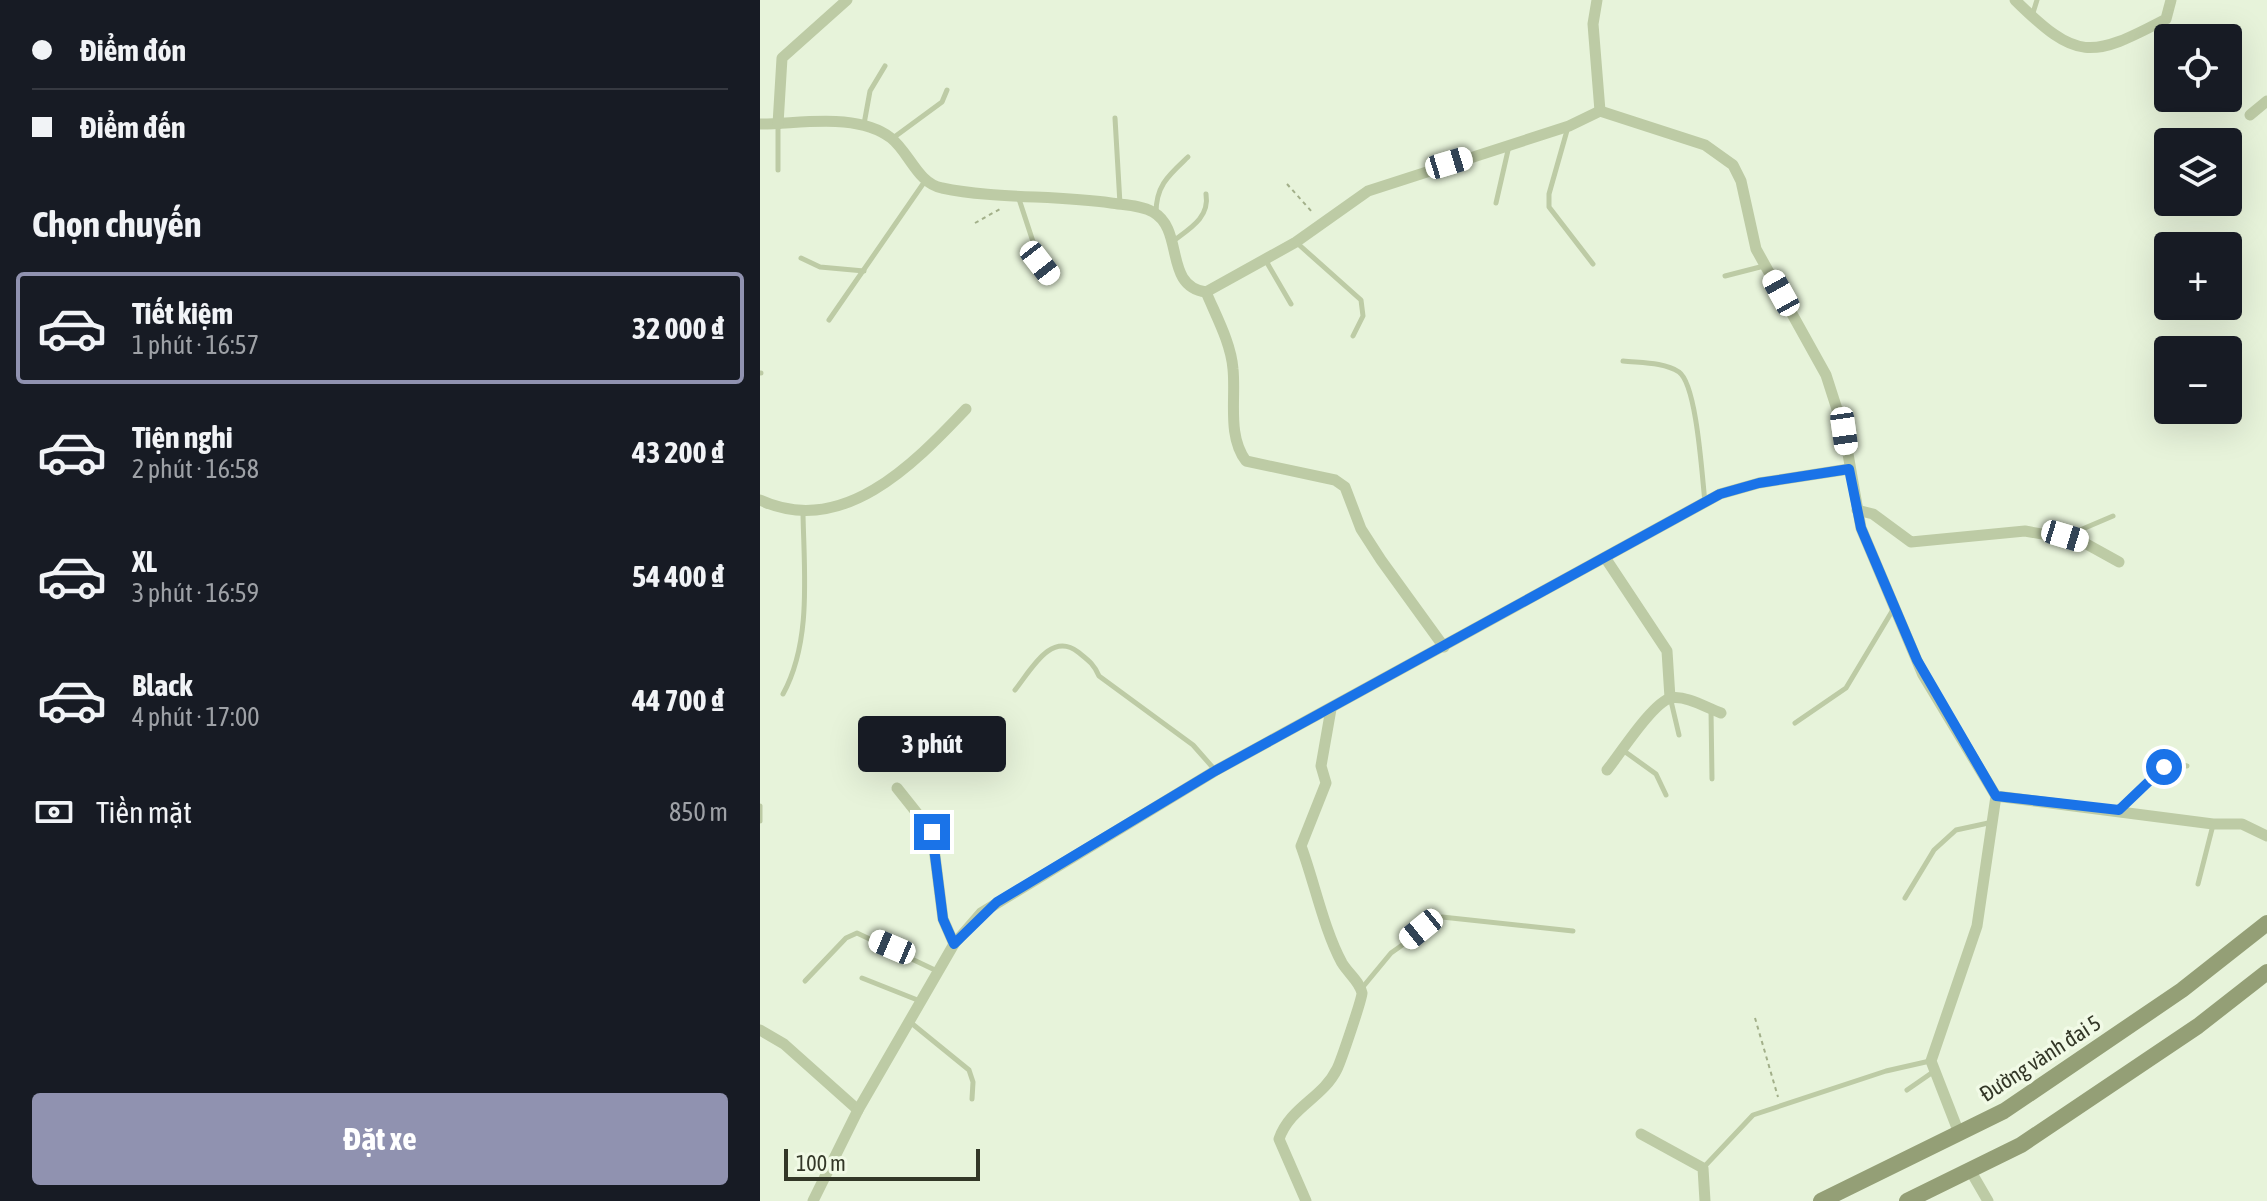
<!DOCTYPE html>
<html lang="vi">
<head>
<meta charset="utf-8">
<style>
	:root { --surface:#171b24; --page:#20242c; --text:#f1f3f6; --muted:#9ea1a6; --line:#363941; --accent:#9092b0 }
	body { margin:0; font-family:"Asap Condensed",sans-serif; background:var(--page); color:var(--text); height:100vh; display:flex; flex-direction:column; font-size:30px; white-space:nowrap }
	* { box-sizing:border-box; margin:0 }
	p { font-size:26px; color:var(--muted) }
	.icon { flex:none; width:44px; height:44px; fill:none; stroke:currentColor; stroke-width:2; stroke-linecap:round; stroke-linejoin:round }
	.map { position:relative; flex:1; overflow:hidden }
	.drawer { display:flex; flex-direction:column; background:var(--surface); width:760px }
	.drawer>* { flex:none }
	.top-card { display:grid; align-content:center; height:176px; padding:0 32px; background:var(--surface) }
	.tools { position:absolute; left:1394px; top:24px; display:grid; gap:16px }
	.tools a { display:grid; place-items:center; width:88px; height:88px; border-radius:8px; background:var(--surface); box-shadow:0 8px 32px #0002; font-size:40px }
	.scale { position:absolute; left:24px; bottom:20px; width:196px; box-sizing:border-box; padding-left:8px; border:4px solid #333727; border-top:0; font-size:22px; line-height:28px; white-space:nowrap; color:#333727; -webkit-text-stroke:6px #f1fae6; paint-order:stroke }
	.end { position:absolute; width:36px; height:36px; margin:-18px; border:10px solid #1a73e8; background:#fff; box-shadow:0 0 0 4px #fff }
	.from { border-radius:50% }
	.bubble { position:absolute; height:56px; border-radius:8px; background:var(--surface); box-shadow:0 8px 32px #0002; font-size:26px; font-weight:700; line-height:56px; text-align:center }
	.car { position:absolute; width:24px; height:48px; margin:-24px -12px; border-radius:10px; box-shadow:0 0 6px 2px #0007; background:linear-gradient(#fff 24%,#345 0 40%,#fff 0 76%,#345 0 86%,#fff 0) }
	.top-card b { display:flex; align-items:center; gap:28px; height:76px; font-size:30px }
	.top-card b+b { border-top:2px solid var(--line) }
	.top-card i { width:20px; height:20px; background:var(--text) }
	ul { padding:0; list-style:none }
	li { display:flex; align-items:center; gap:24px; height:112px; margin:0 16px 12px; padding:0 16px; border:4px solid transparent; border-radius:8px }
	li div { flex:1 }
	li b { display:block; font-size:30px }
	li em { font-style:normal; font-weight:700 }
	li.current { border-color:var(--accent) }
	li>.icon { width:72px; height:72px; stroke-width:1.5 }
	h2 { padding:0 32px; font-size:36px; line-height:96px }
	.pay { display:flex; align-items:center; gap:20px; height:88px; padding:0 32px; font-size:30px }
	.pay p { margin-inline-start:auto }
	.primary-button { display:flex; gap:16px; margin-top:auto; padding:16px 32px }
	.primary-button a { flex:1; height:92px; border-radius:8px; background:var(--accent); color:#fff; font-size:32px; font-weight:700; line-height:92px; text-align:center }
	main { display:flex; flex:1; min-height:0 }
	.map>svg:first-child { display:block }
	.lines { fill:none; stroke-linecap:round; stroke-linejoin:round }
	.path { stroke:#a2af89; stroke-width:2; stroke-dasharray:4 4; stroke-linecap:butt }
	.service { stroke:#bdcba5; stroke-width:5 }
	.minor { stroke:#bdcba5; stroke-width:11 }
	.secondary { stroke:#949f76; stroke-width:16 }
	.route { stroke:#1a73e8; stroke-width:10 }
	.labels { text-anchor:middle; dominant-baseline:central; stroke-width:7; stroke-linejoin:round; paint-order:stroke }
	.street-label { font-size:22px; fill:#333727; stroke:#f1fae6 }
</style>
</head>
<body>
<main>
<section class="drawer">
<div class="top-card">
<b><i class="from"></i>Điểm đón</b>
<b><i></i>Điểm đến</b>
</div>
<h2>Chọn chuyến</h2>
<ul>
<li class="current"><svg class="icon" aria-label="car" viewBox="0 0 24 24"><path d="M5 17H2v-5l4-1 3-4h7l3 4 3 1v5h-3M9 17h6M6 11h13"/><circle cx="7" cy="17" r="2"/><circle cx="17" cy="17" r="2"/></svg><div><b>Tiết kiệm</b><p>1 phút · 16:57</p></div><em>32 000 ₫</em></li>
<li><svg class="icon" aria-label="car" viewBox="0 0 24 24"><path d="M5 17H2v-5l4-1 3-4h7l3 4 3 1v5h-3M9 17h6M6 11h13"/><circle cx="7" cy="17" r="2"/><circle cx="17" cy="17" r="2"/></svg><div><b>Tiện nghi</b><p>2 phút · 16:58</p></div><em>43 200 ₫</em></li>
<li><svg class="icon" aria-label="car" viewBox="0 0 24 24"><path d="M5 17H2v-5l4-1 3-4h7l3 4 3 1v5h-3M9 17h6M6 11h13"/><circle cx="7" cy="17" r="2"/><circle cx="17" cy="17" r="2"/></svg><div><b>XL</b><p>3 phút · 16:59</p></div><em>54 400 ₫</em></li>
<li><svg class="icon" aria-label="car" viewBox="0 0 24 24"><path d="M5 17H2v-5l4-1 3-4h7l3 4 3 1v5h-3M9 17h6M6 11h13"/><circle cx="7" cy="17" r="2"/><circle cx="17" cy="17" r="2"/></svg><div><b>Black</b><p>4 phút · 17:00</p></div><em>44 700 ₫</em></li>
</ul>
<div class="pay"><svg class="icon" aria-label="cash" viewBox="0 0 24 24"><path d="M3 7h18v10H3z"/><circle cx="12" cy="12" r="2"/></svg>Tiền mặt<p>850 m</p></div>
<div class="primary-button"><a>Đặt xe</a></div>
</section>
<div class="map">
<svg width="1507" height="1201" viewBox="0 0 1507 1201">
	<rect width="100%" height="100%" fill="#e7f3da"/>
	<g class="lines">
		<!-- path -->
		<g class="path">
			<polyline points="527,184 553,213"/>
			<polyline points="215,223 240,209"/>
			<polyline points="995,1018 1018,1097"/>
		</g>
		<!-- service -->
		<g class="service">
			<polyline points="1272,16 1277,0"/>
			<polyline points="355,118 360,204"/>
			<polyline points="104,124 110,91 125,66"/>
			<polyline points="808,127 789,194 789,207 833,264"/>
			<polyline points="133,138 182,102 187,90"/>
			<polyline points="18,170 18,124"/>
			<polyline points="259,199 280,263 290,276"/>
			<polyline points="736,203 749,146"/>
			<path d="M396 213C396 185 409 175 428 157"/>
			<path d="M412 242C429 229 450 218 446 194"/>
			<polyline points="537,243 601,300 603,316 593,336"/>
			<polyline points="41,258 60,267 104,271"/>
			<polyline points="506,261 531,304"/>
			<polyline points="965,276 1004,266"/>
			<polyline points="69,320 165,181"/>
			<path d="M863 361C880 363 904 362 919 372 937 385 942 477 945 502"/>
			<polyline points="0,373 1,373"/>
			<polyline points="1306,536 1353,516"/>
			<path d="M255 690C271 670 291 631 318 652 328 660 334 664 339 676L433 745 455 770"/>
			<path d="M23 694C52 641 44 572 43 513"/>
			<polyline points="911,701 919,735"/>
			<polyline points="951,710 952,779"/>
			<polyline points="1035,723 1086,688 1134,608"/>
			<polyline points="864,751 896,774 906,795"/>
			<polyline points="0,806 0,821"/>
			<polyline points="1360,809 1411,762 1427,766"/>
			<polyline points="1438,884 1453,825"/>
			<polyline points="1145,898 1174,850 1196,830 1233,822"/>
			<polyline points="102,978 160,1001"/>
			<polyline points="45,981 86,938 97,933 177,971"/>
			<polyline points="602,988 631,953 682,917 813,931"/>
			<polyline points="150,1022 209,1070 213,1082 212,1099"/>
			<polyline points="1147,1090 1173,1072"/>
			<polyline points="943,1168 993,1115 1126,1071 1170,1061"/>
		</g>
		<!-- minor -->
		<g class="minor">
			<polyline points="837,0 833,24 840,111"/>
			<path d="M1255 0C1317 61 1330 59 1406 19L1411 0"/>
			<polyline points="1490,115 1507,101"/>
			<path d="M0 124C40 124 97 112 131 138 149 152 158 184 182 188 234 199 296 195 351 203 364 205 381 205 393 212 425 230 403 286 446 292L536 242 608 191 809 126 840 111 945 145 973 165 981 181 996 249 1066 375 1084 431 1101 528 1163 675 1236 796 1217 926 1171 1061 1199 1133"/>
			<polyline points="18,124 22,58 87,0"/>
			<path d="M446 292C456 316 471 343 473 369 476 399 467 436 486 461L575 480 585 487 601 529 621 560 684 647"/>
			<path d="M0 500C82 538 153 465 206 409"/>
			<polyline points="1097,510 1113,514 1151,542 1265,531 1321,541 1359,562"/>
			<polyline points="846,559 907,651 910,698"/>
			<path d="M847 770C860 754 893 702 911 698 926 695 947 708 961 713"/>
			<polyline points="137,788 172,832 183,919 194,944"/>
			<polyline points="1236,796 1453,824 1482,824 1507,836"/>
			<polyline points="0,1030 24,1044 98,1110"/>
			<polyline points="881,1134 943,1168 945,1201"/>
			<polyline points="1210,1170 1228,1201"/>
			<polyline points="53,1201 98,1110 194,944 221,913 455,771 960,494 999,483 1089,469"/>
			<path d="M546 1201 519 1139C530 1107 563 1098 577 1069 581 1061 602 999 602 993 600 982 588 973 582 963 564 930 554 881 541 846L566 783 561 766 571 709"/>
		</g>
		<!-- secondary -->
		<g class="secondary">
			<polyline points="1061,1201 1244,1111 1422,990 1507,923"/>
			<polyline points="1147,1201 1261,1145 1438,1026 1507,972"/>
		</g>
	</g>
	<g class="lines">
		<!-- route -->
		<polyline class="route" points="172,832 183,919 194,944 237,902 455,771 960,494 999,483 1089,469 1101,528 1157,660 1236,796 1359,810 1404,767"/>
	</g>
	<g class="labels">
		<!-- street labels -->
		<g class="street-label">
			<text transform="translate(1280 1058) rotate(-33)">Đường vành đai 5</text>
		</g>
	</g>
</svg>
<div class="tools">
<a><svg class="icon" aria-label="locate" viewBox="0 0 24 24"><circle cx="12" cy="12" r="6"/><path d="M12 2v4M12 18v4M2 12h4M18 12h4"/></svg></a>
<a><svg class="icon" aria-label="layers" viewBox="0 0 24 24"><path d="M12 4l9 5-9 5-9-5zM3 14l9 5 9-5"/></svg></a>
<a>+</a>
<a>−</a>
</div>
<div class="scale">100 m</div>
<i class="end from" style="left:1404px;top:767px"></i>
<i class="end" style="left:172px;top:832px"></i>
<div class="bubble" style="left:98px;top:716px;width:148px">3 phút</div>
<i class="car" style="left:689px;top:163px;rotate:73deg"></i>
<i class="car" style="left:280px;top:263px;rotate:142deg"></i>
<i class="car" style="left:1021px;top:293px;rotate:331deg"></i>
<i class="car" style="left:1084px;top:431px;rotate:172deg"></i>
<i class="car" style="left:1305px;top:536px;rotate:107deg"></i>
<i class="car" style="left:661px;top:929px;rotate:231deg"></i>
<i class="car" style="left:132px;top:947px;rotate:293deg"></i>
</div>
</main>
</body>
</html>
